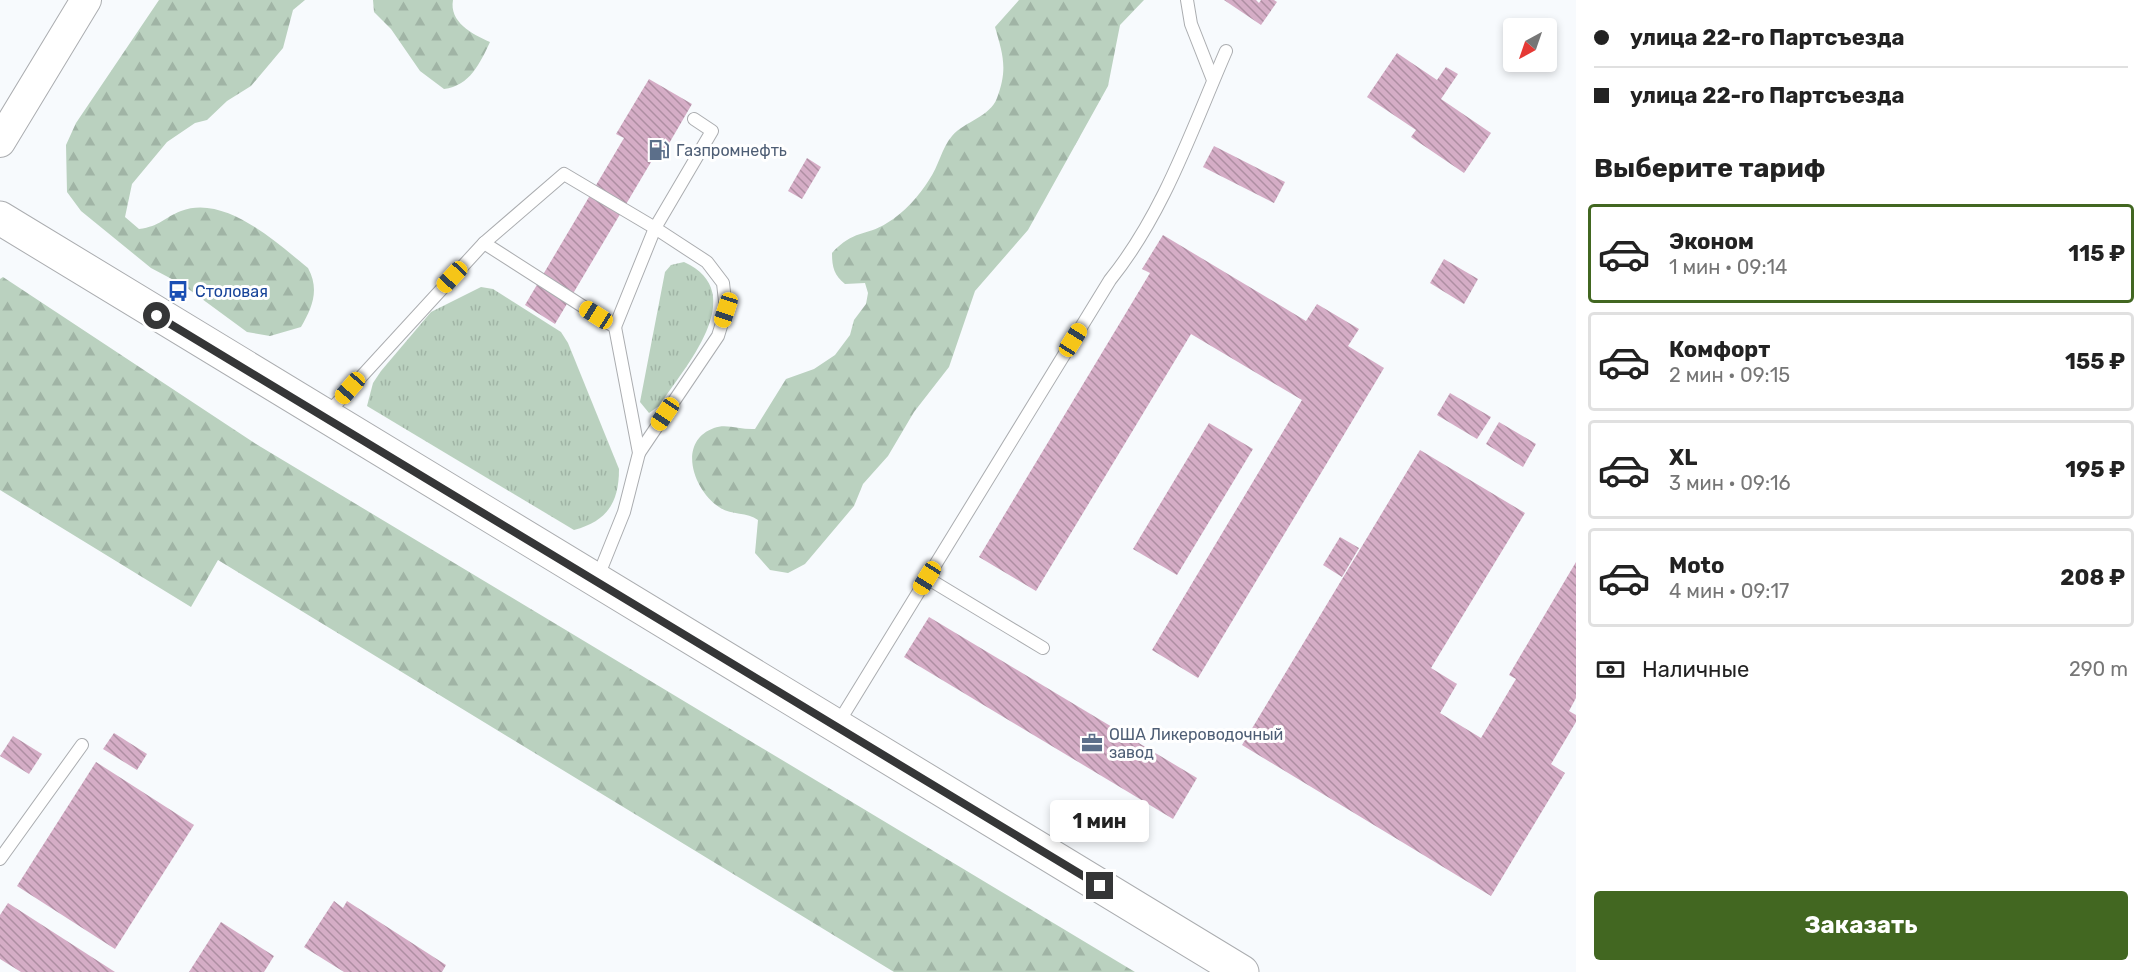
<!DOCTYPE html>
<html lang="ru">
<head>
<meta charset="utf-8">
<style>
	:root { --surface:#fff; --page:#f2f2f2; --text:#222; --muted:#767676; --line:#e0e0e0; --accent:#426721 }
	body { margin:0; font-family:Rubik,sans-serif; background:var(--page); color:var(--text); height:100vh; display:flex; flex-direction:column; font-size:22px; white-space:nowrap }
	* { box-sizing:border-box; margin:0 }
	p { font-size:20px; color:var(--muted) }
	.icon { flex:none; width:33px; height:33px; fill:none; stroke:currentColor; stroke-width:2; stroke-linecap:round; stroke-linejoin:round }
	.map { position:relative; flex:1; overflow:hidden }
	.sheet { display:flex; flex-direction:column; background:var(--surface); width:570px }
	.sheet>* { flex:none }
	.banner { display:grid; align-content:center; height:132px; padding:0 18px; background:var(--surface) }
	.needle { width:39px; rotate:220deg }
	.tools { position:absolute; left:1503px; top:18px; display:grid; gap:12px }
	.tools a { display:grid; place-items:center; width:54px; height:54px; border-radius:6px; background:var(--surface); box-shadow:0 3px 9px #0003; font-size:30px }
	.end { position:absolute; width:27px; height:27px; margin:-14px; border:8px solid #353637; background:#fff; box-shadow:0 0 0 3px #fff }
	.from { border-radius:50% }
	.bubble { position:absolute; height:42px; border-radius:6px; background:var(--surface); box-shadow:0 3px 9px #0003; font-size:20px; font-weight:700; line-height:42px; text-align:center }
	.car { position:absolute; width:18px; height:36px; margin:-18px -9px; border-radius:8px; box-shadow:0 0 4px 2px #0007; background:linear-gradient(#f5c518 24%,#345 0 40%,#f5c518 0 76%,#345 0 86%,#f5c518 0) }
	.banner b { display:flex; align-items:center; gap:21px; height:57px; font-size:22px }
	.banner b+b { border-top:2px solid var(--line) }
	.banner i { width:15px; height:15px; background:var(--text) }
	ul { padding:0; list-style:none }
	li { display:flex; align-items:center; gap:18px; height:99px; margin:0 12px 9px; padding:0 6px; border:3px solid var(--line); border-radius:6px }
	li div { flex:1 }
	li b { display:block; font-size:22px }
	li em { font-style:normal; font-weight:700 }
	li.active { border-color:var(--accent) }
	li>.icon { width:54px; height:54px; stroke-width:1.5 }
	h2 { padding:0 18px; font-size:27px; line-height:72px }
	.pay { display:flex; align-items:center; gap:15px; height:66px; padding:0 18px; font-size:22px }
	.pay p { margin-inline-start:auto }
	.cta { display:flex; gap:12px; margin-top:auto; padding:12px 18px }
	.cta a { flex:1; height:69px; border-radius:6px; background:var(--accent); color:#fff; font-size:24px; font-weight:700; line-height:69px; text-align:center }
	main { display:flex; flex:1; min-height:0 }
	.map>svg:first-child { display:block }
	.grass { fill:url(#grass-tufts) }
	.forest { fill:url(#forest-firs) }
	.building { fill:url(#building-back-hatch) }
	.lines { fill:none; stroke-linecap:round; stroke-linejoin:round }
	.service-casing { stroke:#abadb0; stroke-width:14 }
	.tertiary-casing { stroke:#abadb0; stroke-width:32 }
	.secondary-casing { stroke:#abadb0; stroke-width:35 }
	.service { stroke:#fff; stroke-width:12 }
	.tertiary { stroke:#fff; stroke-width:30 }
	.secondary { stroke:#fff; stroke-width:33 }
	.route { stroke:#353637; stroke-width:8 }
	.labels { text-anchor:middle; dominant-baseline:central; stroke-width:6; stroke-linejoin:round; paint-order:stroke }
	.service-label { font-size:16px; fill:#4e5e75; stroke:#fff; text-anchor:start }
	.transit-label { font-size:16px; fill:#164399; stroke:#fff; text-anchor:start }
</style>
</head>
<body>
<main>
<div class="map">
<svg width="1576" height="972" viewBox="0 0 1576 972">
	<defs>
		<pattern id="grass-tufts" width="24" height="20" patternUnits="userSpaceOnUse" patternTransform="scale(1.5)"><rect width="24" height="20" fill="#bad1bf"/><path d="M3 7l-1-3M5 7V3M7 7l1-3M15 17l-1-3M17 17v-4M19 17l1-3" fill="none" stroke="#a0b4a5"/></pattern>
		<pattern id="forest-firs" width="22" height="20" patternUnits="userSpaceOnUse" patternTransform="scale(1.5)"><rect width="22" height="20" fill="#bad1bf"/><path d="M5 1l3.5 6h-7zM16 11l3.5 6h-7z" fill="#a0b4a5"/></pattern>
		<pattern id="building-back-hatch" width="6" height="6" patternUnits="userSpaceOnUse" patternTransform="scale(1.5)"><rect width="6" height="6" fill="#d5adc6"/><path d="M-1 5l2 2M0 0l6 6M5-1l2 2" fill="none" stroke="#ae8ea2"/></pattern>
	</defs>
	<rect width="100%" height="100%" fill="#f7fafd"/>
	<!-- grass -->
	<g class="grass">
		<path d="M684 262C752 293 684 368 659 406L649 413 640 402 665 272 671 265Z"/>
		<path d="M481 287 493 289 561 332 568 343 619 469C619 503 607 521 574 530L367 406 373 383 381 371 431 312Z"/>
	</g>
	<!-- forest -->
	<g class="forest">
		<path d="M159 0H305L293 10 283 48 251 86 227 101 207 120 195 123 167 142 132 184 125 217 139 229C161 226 163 218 181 211 225 194 277 243 308 268 320 290 312 308 301 327L270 336 247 332 183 285 151 268 81 211 67 192 66 145 76 123Z"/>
		<path d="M373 0H453C449 22 472 34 490 42 480 63 470 86 444 89L420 71 391 29 374 12Z"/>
		<path d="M1019 0H1144L1120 25 1108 86 1028 230 975 291 949 367 914 412 888 456 863 484 854 506 805 564 788 573 770 570 755 553 758 520C747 512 730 515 719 507 694 491 676 442 714 428 726 423 741 430 755 429L786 379 814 369 835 355 850 335 854 320 866 304 868 293 865 283 845 284C834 275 832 267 832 253 854 229 865 237 887 223 904 213 919 196 929 180 939 166 941 149 952 136 965 121 990 117 997 98 1008 69 1003 55 995 27Z"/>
		<polygon points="3,277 256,444 1135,972 894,972 218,560 191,607 0,490 0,279"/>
	</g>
	<!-- building -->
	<g class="building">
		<polygon points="1224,0 1256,0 1259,3 1261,0 1274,0 1277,2 1261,25"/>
		<polygon points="1397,53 1437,80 1446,67 1458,74 1441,99 1491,133 1464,173 1411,137 1416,130 1367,97"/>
		<polygon points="649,79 692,104 660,159 654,157 555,324 525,305 624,138 616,134"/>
		<polygon points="1214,146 1285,182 1274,203 1203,167"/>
		<polygon points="807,158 821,167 802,199 788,191"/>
		<polygon points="1163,235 1306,321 1317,304 1359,329 1348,346 1384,368 1198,678 1152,650 1302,400 1191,334 1036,591 979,557 1150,273 1142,269"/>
		<polygon points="1444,259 1478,279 1464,304 1430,283"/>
		<polygon points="1450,393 1491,417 1477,439 1437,415"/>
		<polygon points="1499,422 1536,444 1523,467 1486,444"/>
		<polygon points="1209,423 1253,449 1177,575 1133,549"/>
		<polygon points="1420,450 1525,513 1431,668 1457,684 1440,713 1481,738 1516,679 1509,675 1576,562 1576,698 1569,711 1576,715 1576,722 1551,764 1565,773 1491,896 1242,745"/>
		<polygon points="1340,537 1359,548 1342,577 1323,565"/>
		<polygon points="929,617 1197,778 1173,819 904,657"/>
		<polygon points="114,733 147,754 137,770 103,749"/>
		<polygon points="13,736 42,754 29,774 0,756"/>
		<polygon points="96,762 194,825 115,949 17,886"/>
		<polygon points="334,901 343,908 347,901 446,965 442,972 344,972 304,947"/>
		<polygon points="8,903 115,972 21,972 0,959 0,915"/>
		<polygon points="221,922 274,956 264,972 189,972"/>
	</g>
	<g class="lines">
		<defs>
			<g id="service">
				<polyline points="1187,0 1191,24 1213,80"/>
				<polyline points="484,243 564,174 655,228 615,327"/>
				<polyline points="327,414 484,243 615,327 639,453 624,512 597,579"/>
				<polyline points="639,453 718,336 726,310 723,283 707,262 655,228 712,131 694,119"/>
				<polyline points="927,578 1043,648"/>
				<path d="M837 725 1110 280C1164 213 1192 129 1226 51"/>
				<polyline points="0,859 82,745"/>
			</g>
			<polyline id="tertiary" points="0,142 86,0"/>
			<polyline id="secondary" points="0,218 1242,972"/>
		</defs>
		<!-- service casing -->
		<use href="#service" class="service-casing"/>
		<!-- tertiary casing -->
		<use href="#tertiary" class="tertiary-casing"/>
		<!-- secondary casing -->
		<use href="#secondary" class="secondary-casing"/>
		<!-- service -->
		<use href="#service" class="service"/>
		<!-- tertiary -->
		<use href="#tertiary" class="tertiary"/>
		<!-- secondary -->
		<use href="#secondary" class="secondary"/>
	</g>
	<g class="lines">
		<!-- route -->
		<polyline class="route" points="157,316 1100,886"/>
	</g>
	<!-- icons -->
	<defs>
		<symbol id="fuel-bare" viewBox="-9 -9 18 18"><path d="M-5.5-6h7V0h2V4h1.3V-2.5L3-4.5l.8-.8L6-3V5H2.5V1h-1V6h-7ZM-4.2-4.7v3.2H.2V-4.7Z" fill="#5c6f8a" stroke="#fff" stroke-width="2.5" paint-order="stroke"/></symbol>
		<symbol id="bus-bare" viewBox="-9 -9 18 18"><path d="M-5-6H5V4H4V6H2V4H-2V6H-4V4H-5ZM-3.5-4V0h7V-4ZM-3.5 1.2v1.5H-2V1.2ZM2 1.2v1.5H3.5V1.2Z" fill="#1a4fb4" stroke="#fff" stroke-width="2.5" paint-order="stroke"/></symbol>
		<symbol id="office-bare" viewBox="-9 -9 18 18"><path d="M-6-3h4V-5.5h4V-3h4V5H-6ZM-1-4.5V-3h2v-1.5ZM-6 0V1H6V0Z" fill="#5c6f8a" stroke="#fff" stroke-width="2.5" paint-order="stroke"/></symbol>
	</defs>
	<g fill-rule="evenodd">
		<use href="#fuel-bare" x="644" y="135" width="30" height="30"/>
		<use href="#bus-bare" x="163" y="276" width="30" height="30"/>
		<use href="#office-bare" x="1077" y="728" width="30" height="30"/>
	</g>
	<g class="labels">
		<!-- service labels -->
		<g class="service-label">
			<text x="676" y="150">Газпромнефть</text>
			<text x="1109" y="734">ОША Ликероводочный<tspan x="1109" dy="18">завод</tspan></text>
		</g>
		<!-- transit labels -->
		<g class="transit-label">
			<text x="195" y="291">Столовая</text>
		</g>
	</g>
</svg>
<div class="tools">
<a><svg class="needle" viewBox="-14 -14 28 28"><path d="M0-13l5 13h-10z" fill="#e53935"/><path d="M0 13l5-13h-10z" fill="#767676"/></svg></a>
</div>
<i class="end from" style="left:157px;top:316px"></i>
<i class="end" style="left:1100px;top:886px"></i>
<div class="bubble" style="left:1050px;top:800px;width:99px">1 мин</div>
<i class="car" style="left:452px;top:277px;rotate:223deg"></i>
<i class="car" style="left:726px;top:310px;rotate:198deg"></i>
<i class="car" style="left:596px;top:315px;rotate:302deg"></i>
<i class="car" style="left:1073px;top:340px;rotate:32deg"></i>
<i class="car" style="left:350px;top:388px;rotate:221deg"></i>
<i class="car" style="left:665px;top:414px;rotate:214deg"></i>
<i class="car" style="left:927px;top:578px;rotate:212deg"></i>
</div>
<section class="sheet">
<div class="banner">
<b><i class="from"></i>улица 22-го Партсъезда</b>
<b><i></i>улица 22-го Партсъезда</b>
</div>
<h2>Выберите тариф</h2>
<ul>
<li class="active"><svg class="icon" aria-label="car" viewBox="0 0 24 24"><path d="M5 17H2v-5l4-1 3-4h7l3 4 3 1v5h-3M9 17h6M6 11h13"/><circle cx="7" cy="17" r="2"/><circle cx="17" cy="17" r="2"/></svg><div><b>Эконом</b><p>1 мин · 09:14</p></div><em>115 ₽</em></li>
<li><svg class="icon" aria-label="car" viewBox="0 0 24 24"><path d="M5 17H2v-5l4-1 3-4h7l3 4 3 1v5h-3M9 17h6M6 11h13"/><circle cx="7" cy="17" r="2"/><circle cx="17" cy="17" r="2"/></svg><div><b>Комфорт</b><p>2 мин · 09:15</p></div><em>155 ₽</em></li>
<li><svg class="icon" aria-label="car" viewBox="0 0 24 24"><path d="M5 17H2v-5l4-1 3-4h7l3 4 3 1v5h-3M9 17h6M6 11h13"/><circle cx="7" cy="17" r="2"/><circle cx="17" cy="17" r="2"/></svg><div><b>XL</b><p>3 мин · 09:16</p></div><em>195 ₽</em></li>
<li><svg class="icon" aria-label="car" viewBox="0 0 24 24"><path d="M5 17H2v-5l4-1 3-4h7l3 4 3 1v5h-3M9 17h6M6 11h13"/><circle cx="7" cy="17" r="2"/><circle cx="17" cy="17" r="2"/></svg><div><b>Moto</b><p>4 мин · 09:17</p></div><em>208 ₽</em></li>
</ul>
<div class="pay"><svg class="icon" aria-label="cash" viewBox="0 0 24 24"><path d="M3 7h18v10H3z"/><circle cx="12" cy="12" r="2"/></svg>Наличные<p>290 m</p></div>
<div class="cta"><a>Заказать</a></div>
</section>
</main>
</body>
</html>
